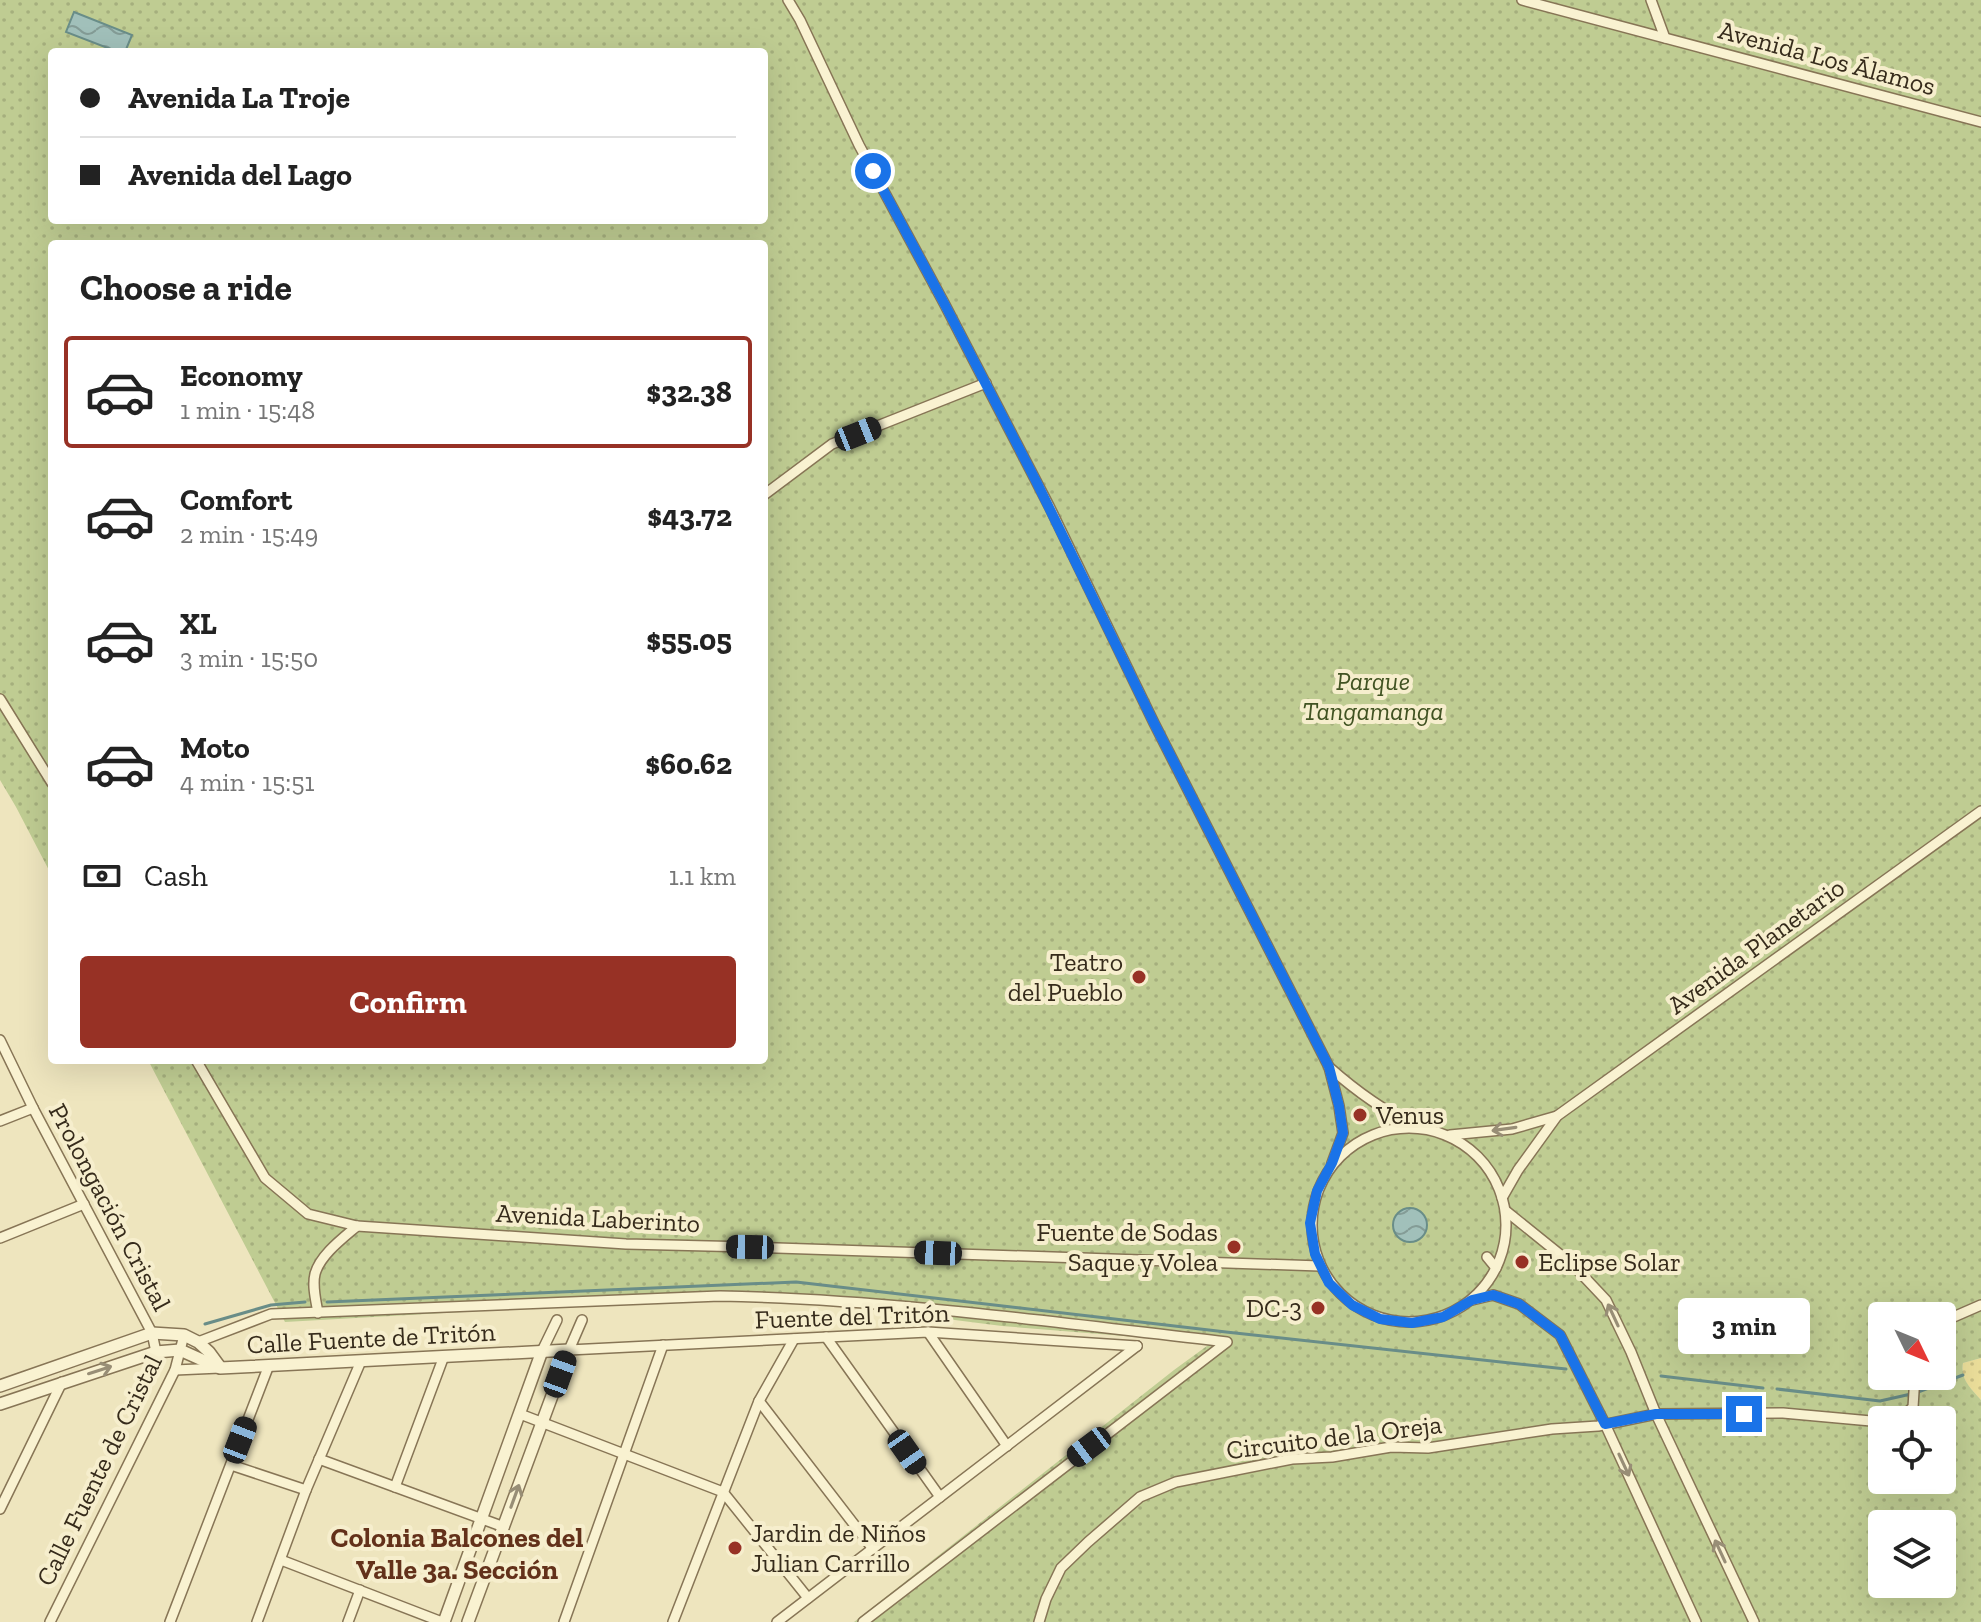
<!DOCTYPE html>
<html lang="en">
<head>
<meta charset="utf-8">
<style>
	:root { --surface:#fff; --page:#f6f6f6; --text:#222; --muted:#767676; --line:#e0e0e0; --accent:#973125 }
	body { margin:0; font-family:"Zilla Slab",serif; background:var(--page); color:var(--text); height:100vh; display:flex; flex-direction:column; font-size:30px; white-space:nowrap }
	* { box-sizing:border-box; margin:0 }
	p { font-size:26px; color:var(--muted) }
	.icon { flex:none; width:44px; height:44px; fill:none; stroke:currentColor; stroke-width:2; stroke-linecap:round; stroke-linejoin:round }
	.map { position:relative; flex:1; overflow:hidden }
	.drawer { position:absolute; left:48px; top:240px; width:720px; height:824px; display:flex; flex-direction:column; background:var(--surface); border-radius:8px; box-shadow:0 8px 32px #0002 }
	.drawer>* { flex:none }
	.guide { position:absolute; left:48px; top:48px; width:720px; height:176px; border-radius:8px; box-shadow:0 8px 32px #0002; display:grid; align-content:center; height:176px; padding:0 32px; background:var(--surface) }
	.needle { width:52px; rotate:133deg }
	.fabs { position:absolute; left:1868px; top:1302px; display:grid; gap:16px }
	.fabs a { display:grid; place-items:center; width:88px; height:88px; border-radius:8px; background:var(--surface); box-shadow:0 8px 32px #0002; font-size:40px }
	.end { position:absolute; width:36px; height:36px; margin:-18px; border:10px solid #1a73e8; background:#fff; box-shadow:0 0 0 4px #fff }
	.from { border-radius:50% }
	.bubble { position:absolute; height:56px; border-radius:8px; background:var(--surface); box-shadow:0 8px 32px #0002; font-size:26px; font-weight:800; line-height:56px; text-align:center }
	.car { position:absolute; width:24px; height:48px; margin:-24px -12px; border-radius:10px; box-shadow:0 0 6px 2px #0007; background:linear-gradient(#222 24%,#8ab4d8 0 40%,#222 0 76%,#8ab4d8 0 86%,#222 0) }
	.guide b { display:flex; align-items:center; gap:28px; height:76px; font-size:30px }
	.guide b+b { border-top:2px solid var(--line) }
	.guide i { width:20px; height:20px; background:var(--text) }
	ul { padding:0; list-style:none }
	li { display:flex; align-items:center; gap:24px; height:112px; margin:0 16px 12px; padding:0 16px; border:4px solid transparent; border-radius:8px }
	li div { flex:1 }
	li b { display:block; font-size:30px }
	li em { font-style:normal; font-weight:800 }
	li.active { border-color:var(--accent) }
	li>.icon { width:72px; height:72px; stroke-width:1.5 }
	h2 { padding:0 32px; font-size:36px; line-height:96px }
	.pay { display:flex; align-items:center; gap:20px; height:88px; padding:0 32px; font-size:30px }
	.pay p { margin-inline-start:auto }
	.button { display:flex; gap:16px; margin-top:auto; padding:16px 32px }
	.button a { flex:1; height:92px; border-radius:8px; background:var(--accent); color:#fff; font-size:32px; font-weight:800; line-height:92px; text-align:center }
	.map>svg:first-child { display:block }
	.sand { fill:url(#sand-dots) }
	.park { fill:url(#park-dots); fill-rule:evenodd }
	.water { fill:url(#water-waves); stroke:#698d88; stroke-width:2 }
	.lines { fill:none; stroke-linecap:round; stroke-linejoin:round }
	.stream { stroke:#698d88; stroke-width:3 }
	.minor-casing { stroke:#877556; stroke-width:12 }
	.tertiary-casing { stroke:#877556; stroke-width:14 }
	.minor { stroke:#f9f2d1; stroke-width:9 }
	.tertiary { stroke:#f9f2d1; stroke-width:11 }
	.oneway { stroke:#988e76 }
	.route { stroke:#1a73e8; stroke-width:10 }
	.poi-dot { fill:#973125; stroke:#f6eecd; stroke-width:3 }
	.labels { text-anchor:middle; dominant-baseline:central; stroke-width:8; stroke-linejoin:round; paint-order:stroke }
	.street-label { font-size:26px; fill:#362b1b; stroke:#f6eecd }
	.park-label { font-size:26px; font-style:italic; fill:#415322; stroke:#f6eecd }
	.poi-label { font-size:26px; fill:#362b1b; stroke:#f6eecd; text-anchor:end }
	.neighbourhood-label { font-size:28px; font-weight:bold; fill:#63311a; stroke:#f6eecd }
</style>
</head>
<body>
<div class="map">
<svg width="1981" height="1622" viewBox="0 0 1981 1622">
	<defs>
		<pattern id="sand-dots" width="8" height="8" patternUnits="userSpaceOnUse" patternTransform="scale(2)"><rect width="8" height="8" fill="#ebde9a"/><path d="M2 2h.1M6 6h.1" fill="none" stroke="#cabf84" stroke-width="1.8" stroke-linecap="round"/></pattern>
		<pattern id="park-dots" width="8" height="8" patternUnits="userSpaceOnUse" patternTransform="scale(2)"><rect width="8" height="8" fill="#bfcc92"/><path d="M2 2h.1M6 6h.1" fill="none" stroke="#a5af7d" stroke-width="1.8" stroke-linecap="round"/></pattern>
		<pattern id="water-waves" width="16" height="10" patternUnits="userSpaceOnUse" patternTransform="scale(2)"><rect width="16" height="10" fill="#a1c0ba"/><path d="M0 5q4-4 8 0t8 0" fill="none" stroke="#849c96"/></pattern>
	</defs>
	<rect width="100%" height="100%" fill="#eee5be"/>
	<!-- sand -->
	<path class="sand" d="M1981 1358V1400C1971 1388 1960 1380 1963 1363Z"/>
	<!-- park -->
	<path class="park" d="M0 0H1981V1358L1963 1363C1960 1380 1971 1388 1981 1400V1622H854L1174 1370 1211 1343 1002 1326 821 1303 782 1301 641 1302 285 1322 148 1060H764V244H52V876L16 807 0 780ZM52 52H764V220H52ZM1882 1316H1942V1376H1882ZM1882 1420H1942V1480H1882ZM1882 1524H1942V1584H1882Z"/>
	<!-- water -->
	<g class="water">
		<polygon points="74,12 132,35 125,52 118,52 66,32"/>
		<circle cx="1410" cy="1225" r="17"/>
	</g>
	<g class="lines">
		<!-- stream -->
		<g class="stream">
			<polyline points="327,1302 796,1282 1226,1332 1566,1369"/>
			<polyline points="205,1324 271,1305 305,1302"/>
			<polyline points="1661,1376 1763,1388"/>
			<polyline points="1777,1389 1880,1401 1911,1394"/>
			<polyline points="1918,1392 1963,1375"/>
		</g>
		<defs>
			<g id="minor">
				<polyline points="788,0 800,20 859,145 944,303 1049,506 1154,723 1329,1067 1339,1106 1343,1133 1332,1163"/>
				<polyline points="1522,0 1981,122"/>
				<polyline points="1651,0 1665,38"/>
				<polyline points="764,495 832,444 986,383"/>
				<polyline points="0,699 52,783"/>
				<polyline points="0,1040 33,1108 152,1333 156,1352"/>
				<polyline points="196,1060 265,1178 308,1214 357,1226 626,1244 750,1247 1320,1266"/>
				<path d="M1329 1067C1356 1091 1382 1110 1415 1126"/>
				<polyline points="0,1121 33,1108"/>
				<circle cx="1409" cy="1225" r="97"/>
				<polyline points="1450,1135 1512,1129 1557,1116"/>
				<polyline points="1502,1198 1518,1170 1557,1116 1981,811"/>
				<polyline points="1506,1211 1573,1265 1606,1300 1631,1352 1656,1414 1754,1622"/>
				<polyline points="0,1238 84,1204"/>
				<polyline points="1487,1257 1496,1268"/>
				<polyline points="1472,1300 1493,1295 1519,1304 1560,1335 1605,1424 1696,1622"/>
				<path d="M318 1313C316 1301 312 1286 315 1274 320 1255 343 1238 357 1226"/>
				<polyline points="582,1320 569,1350 928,1332 1137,1346"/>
				<polyline points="1942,1322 1981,1305"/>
				<polyline points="928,1332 1007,1446"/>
				<polyline points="826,1337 940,1497"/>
				<path d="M198 1342 271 1314 720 1296C890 1299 1058 1323 1227 1342L863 1622"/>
				<polyline points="542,1351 557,1320"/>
				<polyline points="175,1370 220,1368"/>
				<polyline points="759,1401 873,1549"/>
				<polyline points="520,1414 723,1492 808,1598"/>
				<polyline points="1899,1420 1913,1407 1915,1376"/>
				<polyline points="319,1459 504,1527"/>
				<polyline points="231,1465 306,1490"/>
				<polyline points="395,1487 444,1356"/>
				<polyline points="0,1509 62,1382"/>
				<polyline points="281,1560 442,1622"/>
				<polyline points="50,1622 175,1370 184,1335"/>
				<polyline points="170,1622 269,1365"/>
				<polyline points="257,1622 306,1490 361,1361"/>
				<polyline points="348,1622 360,1590"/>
				<polyline points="564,1622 663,1345"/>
				<polyline points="673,1622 759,1401 794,1339"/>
				<polyline points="777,1622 1137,1346"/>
				<polyline points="1039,1622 1046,1599 1061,1568 1088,1542 1140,1497 1176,1482 1292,1459 1332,1457 1391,1447 1428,1448 1552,1429 1598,1426 1656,1414 1783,1413 1882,1422"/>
			</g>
			<g id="tertiary">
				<polyline points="0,1386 152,1333 184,1335 198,1342 209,1352 220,1367"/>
				<polyline points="0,1404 156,1352 180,1350 220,1368 569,1350 468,1622"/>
				<polyline points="444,1622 542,1351"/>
			</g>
		</defs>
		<!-- minor casing -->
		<use href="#minor" class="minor-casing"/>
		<!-- tertiary casing -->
		<use href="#tertiary" class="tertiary-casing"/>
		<!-- minor -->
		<use href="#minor" class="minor"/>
		<!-- tertiary -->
		<use href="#tertiary" class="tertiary"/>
	</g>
	<!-- one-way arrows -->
	<defs><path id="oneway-shaft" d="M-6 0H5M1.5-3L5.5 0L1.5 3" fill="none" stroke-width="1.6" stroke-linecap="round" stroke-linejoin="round" transform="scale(2)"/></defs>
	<g class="oneway">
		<use href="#oneway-shaft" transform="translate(1504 1129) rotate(172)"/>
		<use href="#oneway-shaft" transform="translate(1613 1315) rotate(-115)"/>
		<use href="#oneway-shaft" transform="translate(100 1370) rotate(-18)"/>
		<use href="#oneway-shaft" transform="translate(1624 1465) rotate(65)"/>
		<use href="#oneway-shaft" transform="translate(515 1496) rotate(-70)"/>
		<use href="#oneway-shaft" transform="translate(1720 1551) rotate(-115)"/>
	</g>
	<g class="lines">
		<!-- route -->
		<polyline class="route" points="873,171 944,303 1036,481 1154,723 1329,1067 1339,1106 1343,1133 1332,1163 1317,1191 1310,1223 1315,1254 1329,1283 1352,1305 1380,1319 1412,1323 1443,1317 1472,1300 1493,1295 1519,1304 1560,1335 1605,1424 1656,1414 1744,1414"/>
	</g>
	<!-- markers -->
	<g class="poi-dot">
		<circle cx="1139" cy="977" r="8"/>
		<circle cx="1360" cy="1115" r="8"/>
		<circle cx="1234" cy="1247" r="8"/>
		<circle cx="1522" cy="1262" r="8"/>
		<circle cx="1318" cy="1308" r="8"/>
		<circle cx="735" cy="1548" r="8"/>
	</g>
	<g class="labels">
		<!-- street labels -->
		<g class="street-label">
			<text transform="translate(1827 58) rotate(15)">Avenida Los Álamos</text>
			<text transform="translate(1756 946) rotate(-36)">Avenida Planetario</text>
			<text transform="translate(110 1207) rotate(62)">Prolongación Cristal</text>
			<text transform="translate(598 1218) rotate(3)">Avenida Laberinto</text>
			<text transform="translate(852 1316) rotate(-2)">Fuente del Tritón</text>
			<text transform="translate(371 1338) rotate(-3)">Calle Fuente de Tritón</text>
			<text transform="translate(1334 1437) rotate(-7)">Circuito de la Oreja</text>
			<text transform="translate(99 1470) rotate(-64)">Calle Fuente de Cristal</text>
		</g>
		<!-- park labels -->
		<g class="park-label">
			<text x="1373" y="681">Parque<tspan x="1373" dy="30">Tangamanga</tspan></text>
		</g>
		<!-- poi labels -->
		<g class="poi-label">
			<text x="1123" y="962">Teatro<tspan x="1123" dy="30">del Pueblo</tspan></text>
			<text x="1376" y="1115" text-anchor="start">Venus</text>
			<text x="1218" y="1232">Fuente de Sodas<tspan x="1218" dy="30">Saque y Volea</tspan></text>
			<text x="1538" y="1262" text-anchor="start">Eclipse Solar</text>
			<text x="1302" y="1308">DC-3</text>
			<text x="751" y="1533" text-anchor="start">Jardin de Niños<tspan x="751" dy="30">Julian Carrillo</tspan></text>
		</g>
		<!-- neighbourhood labels -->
		<g class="neighbourhood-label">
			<text x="457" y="1537">Colonia Balcones del<tspan x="457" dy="32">Valle 3a. Sección</tspan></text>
		</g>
	</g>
</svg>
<div class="fabs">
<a><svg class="needle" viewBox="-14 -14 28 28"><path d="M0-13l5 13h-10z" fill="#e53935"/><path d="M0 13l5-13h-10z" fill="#767676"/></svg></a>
<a><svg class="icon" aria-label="locate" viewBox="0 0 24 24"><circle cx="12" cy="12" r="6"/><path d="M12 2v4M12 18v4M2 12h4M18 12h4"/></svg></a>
<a><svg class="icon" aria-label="layers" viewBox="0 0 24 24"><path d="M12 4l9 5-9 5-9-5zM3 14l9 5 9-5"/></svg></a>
</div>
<i class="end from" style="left:873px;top:171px"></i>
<i class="end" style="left:1744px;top:1414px"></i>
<div class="bubble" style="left:1678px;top:1298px;width:132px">3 min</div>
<i class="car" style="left:858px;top:434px;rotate:68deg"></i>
<i class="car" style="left:750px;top:1247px;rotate:271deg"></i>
<i class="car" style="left:938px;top:1253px;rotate:272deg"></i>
<i class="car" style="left:560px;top:1374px;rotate:20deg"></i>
<i class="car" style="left:240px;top:1440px;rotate:21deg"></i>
<i class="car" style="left:1089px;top:1447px;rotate:233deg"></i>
<i class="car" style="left:907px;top:1452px;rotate:145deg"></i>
<div class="guide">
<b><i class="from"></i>Avenida La Troje</b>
<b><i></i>Avenida del Lago</b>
</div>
<section class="drawer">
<h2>Choose a ride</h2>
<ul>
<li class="active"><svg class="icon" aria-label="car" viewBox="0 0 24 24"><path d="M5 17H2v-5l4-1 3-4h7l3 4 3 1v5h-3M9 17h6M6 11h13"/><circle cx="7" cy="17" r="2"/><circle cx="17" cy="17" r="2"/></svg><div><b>Economy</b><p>1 min · 15:48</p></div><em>$32.38</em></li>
<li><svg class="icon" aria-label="car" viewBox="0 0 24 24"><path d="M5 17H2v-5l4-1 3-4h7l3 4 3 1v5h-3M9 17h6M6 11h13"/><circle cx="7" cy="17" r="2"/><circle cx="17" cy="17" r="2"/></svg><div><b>Comfort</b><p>2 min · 15:49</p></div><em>$43.72</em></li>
<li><svg class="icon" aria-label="car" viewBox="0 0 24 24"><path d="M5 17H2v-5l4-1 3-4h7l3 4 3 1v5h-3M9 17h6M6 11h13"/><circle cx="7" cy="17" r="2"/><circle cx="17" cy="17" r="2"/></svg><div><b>XL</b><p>3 min · 15:50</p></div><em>$55.05</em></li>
<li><svg class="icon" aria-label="car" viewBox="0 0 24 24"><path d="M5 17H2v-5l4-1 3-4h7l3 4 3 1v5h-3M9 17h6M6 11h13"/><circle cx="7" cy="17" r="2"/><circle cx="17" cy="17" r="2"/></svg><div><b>Moto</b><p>4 min · 15:51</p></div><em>$60.62</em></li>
</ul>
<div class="pay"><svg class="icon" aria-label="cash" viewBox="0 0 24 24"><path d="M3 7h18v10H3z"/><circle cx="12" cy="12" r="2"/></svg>Cash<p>1.1 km</p></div>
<div class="button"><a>Confirm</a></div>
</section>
</div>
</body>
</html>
